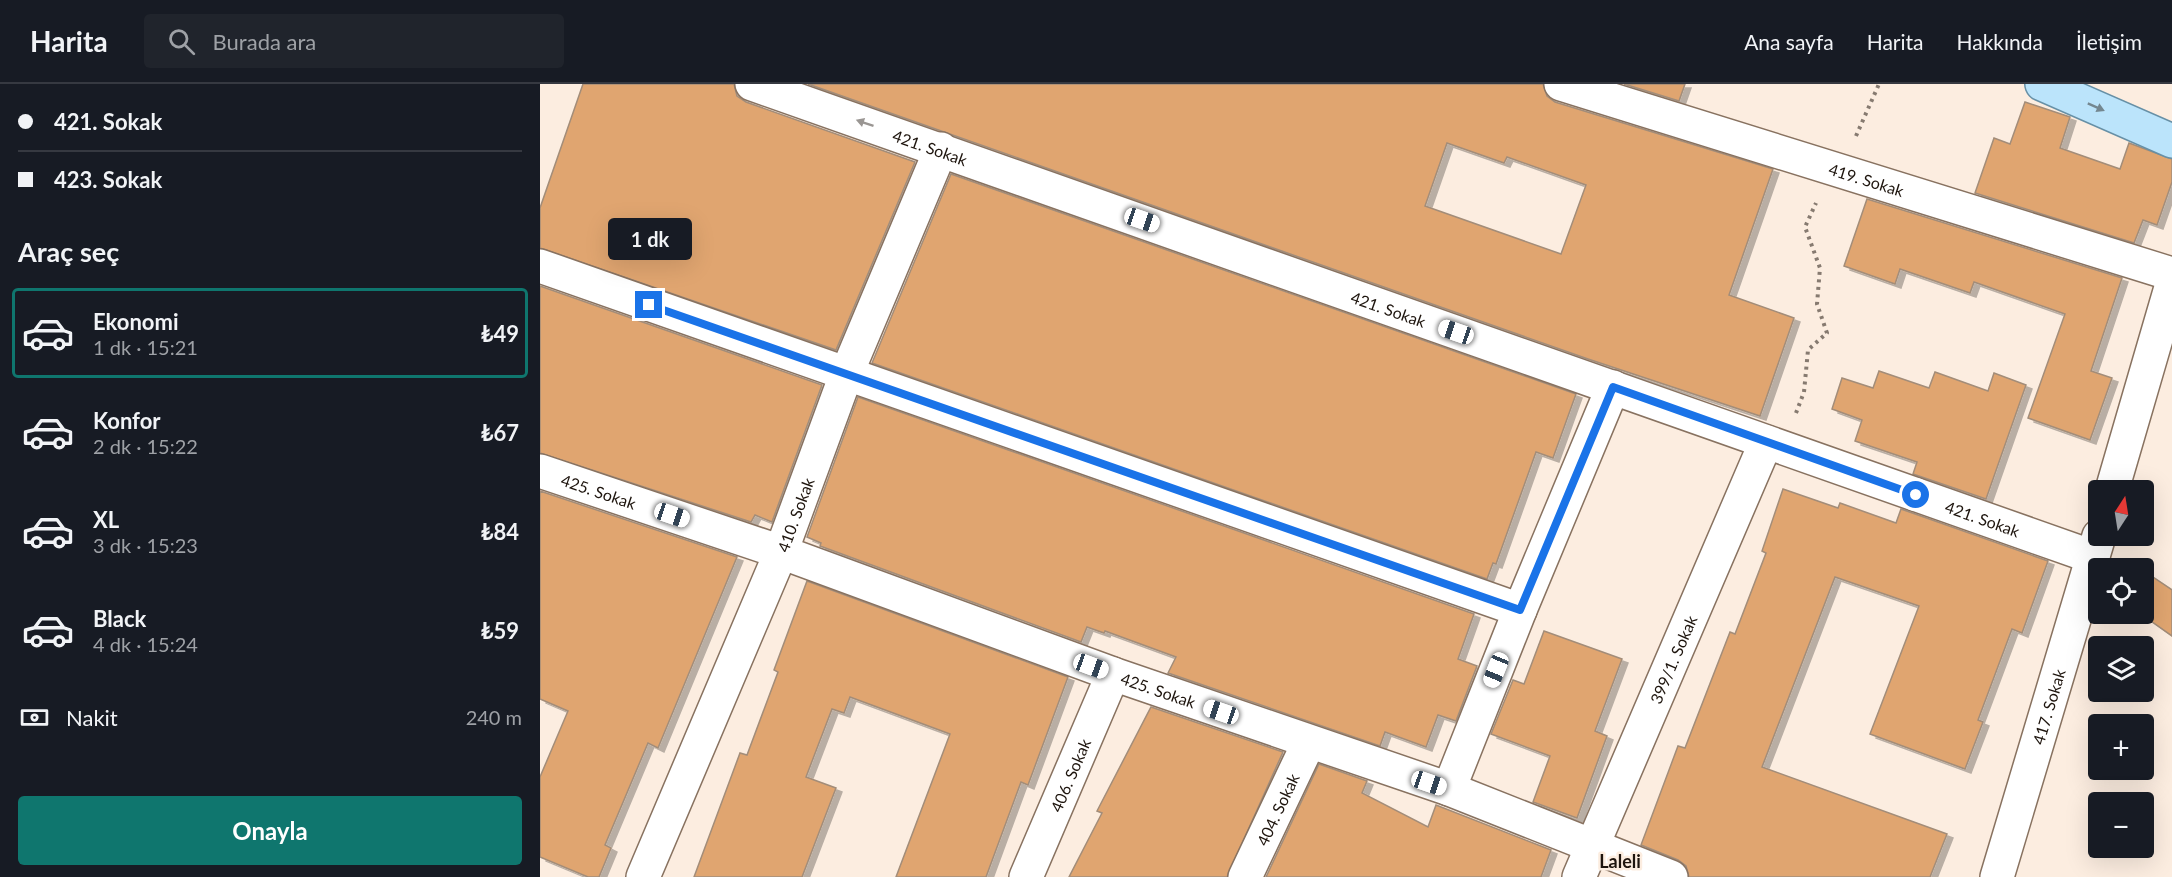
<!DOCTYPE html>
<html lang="tr">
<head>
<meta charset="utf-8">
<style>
	:root { --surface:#171b24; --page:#20242c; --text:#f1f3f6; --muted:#9ea1a6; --line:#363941; --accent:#0f766e }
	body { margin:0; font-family:Lato,sans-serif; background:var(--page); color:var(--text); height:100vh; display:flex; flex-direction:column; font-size:22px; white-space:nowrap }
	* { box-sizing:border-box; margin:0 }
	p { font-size:20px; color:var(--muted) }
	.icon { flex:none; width:33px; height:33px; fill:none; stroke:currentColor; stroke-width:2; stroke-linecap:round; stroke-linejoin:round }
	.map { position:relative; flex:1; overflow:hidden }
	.sheet { display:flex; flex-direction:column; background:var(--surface); width:540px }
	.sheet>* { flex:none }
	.hud { display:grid; align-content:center; height:132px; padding:0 18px; background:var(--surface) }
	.needle { width:39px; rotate:12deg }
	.fabs { position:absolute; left:1548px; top:396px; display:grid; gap:12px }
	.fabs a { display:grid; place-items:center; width:66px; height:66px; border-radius:6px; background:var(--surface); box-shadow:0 6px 24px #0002; font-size:30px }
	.end { position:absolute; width:27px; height:27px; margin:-14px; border:8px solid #1a73e8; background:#fff; box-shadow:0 0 0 3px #fff }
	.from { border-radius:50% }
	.bubble { position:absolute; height:42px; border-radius:6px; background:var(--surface); box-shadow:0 6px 24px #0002; font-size:20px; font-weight:700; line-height:42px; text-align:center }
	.car { position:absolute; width:18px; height:36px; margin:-18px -9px; border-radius:8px; box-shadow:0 0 4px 2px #0007; background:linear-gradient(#fff 24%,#345 0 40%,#fff 0 76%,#345 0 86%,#fff 0) }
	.hud b { display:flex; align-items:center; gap:21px; height:57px; font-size:22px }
	.hud b+b { border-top:2px solid var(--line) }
	.hud i { width:15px; height:15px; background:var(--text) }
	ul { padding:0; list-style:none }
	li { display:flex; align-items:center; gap:18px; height:90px; margin:0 12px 9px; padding:0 6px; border:3px solid transparent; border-radius:6px }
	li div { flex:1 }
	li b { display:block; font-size:22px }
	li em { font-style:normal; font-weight:700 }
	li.current { border-color:var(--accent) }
	li>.icon { width:54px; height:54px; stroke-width:1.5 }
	h2 { padding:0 18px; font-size:27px; line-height:72px }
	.pay { display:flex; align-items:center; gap:15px; height:66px; padding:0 18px; font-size:22px }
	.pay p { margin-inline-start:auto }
	.cta { display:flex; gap:12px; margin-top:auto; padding:12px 18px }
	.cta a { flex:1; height:69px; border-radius:6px; background:var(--accent); color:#fff; font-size:24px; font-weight:700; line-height:69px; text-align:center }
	header { display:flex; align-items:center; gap:36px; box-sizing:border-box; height:84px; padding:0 30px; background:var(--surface); border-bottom:2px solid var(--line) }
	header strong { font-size:28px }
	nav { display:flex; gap:33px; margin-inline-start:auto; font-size:21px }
	.search { width:420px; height:54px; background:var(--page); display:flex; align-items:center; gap:15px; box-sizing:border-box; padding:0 21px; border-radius:6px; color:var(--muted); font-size:22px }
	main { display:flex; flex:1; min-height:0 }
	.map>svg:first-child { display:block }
	.building { fill:#e0a570; stroke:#a38d79; stroke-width:1.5; fill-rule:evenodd; filter:url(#shadow) }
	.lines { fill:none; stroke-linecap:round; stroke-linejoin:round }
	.street-casing { stroke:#887260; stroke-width:36 }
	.secondary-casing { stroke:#887260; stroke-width:36 }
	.primary-casing { stroke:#6790a6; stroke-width:36 }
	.path { stroke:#867a70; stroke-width:4; stroke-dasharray:3 4.5; stroke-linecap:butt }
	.street { stroke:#fff; stroke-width:33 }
	.secondary { stroke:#fff; stroke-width:33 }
	.primary { stroke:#bbe4fb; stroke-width:33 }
	.oneway { fill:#748790 }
	.oneway2 { fill:#9a9693 }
	.route { stroke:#1a73e8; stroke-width:8 }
	.labels { text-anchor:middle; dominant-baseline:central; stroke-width:5; stroke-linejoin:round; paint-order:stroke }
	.street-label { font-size:16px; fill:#1e150e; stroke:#fcede0 }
	.neighbourhood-label { font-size:18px; font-weight:bold; fill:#1e150e; stroke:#fcede0 }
</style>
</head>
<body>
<header>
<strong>Harita</strong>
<div class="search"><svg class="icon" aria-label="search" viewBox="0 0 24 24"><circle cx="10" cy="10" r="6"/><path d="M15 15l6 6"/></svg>Burada ara</div>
<nav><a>Ana sayfa</a><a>Harita</a><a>Hakkında</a><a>İletişim</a></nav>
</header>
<main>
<section class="sheet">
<div class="hud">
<b><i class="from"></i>421. Sokak</b>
<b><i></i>423. Sokak</b>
</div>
<h2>Araç seç</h2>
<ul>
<li class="current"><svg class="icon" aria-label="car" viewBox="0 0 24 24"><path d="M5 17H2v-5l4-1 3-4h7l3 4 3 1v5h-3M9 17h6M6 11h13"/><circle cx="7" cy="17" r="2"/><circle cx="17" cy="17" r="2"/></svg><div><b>Ekonomi</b><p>1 dk · 15:21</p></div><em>₺49</em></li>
<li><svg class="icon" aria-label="car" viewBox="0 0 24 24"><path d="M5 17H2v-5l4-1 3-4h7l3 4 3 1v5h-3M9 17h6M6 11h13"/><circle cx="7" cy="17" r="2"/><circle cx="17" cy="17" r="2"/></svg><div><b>Konfor</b><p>2 dk · 15:22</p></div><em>₺67</em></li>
<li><svg class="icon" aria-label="car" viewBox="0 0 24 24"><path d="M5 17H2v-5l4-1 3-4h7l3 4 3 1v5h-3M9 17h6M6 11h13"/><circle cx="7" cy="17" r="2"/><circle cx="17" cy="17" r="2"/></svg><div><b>XL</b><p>3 dk · 15:23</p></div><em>₺84</em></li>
<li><svg class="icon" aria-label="car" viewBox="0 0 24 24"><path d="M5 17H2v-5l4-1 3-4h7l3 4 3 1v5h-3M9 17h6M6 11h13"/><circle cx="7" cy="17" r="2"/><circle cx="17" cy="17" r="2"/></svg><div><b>Black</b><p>4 dk · 15:24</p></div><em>₺59</em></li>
</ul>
<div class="pay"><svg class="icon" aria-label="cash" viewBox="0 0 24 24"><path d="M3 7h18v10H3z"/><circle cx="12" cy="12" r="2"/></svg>Nakit<p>240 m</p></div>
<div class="cta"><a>Onayla</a></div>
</section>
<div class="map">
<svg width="1632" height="793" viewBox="0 0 1632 793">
	<defs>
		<filter id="shadow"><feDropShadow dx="6" dy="4" stdDeviation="0" flood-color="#0004"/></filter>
	</defs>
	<rect width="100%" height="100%" fill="#fcede0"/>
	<!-- building -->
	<g class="building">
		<polygon points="43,0 194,0 197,12 206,18 375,78 296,266 0,164 0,124"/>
		<path d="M268 0H1003L1007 12 1015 18 1233 85 1189 211 1254 234 1220 332 1048 275ZM907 59 964 79 967 73 1046 101 1021 170 885 122Z"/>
		<polygon points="1084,0 1145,0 1139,17"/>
		<polygon points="1485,18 1530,33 1520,64 1580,85 1589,59 1632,75 1632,98 1617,141 1603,136 1594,159 1435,109 1454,54 1470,60"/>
		<polygon points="411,90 1036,310 1013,374 996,368 956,480 953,479 947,495 332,279"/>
		<polygon points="1327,115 1582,194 1551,287 1572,294 1550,356 1488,334 1525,230 1434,198 1430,209 1360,185 1355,200 1304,182"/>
		<polygon points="0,202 282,301 232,438 215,431 211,438 0,369"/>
		<polygon points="1339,287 1389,304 1395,288 1448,307 1454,289 1486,301 1446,415 1373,390 1377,378 1315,357 1322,336 1292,325 1302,294 1333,304"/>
		<polygon points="318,313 934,530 918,575 937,582 916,637 898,631 886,663 845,648 840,662 628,589 636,573 565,547 564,549 547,543 541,558 280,462 281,459 267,453"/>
		<polygon points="1243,405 1298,424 1300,419 1356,439 1361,425 1508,477 1482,549 1472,545 1438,636 1443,638 1425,685 1330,650 1379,522 1295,493 1222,683 1407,750 1390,793 1149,793 1146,782 1138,776 1101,761 1138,662 1145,664 1190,548 1195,550 1226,469 1222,467"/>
		<polygon points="0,407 197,473 118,664 108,659 65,761 71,764 59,793 48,793 0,773 0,693 28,627 0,615"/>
		<polygon points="1604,487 1632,506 1632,552 1601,530 1604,530"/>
		<polygon points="267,497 528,593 488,701 481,698 446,793 356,793 410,650 310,613 304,629 292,625 266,693 296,704 262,793 154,793 200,669 207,671 238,588 234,586"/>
		<polygon points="1004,547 1082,575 1055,647 1067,652 1037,734 993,718 1010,672 951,650 973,596 984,600"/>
		<polygon points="611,623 743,668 687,793 529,793 562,729 557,727"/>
		<polygon points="779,680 827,697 822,709 888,743 896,721 1011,766 1001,793 726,793"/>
	</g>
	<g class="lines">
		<defs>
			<g id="street">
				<path id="s1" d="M212 0 1553 473"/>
				<path id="s2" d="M1021 0 1632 190"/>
				<polyline points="0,182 980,526 909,705"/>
				<path id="s3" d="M0 387 241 468 573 590 909 705 1131 793"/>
				<polyline points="1572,406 1632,200"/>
				<polyline points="980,526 1073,303"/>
				<path id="s4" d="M103 793 241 468 306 291 401 65"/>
				<path id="s5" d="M486 793 573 590"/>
				<path id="s6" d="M1457 793 1559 452"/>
			</g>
			<g id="secondary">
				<path id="s7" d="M705 793 769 658"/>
				<path id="s8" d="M1039 793 1226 358"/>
			</g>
			<polyline id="primary" points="1502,0 1632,57"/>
		</defs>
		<!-- street casing -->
		<use href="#street" class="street-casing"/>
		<!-- secondary casing -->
		<use href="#secondary" class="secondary-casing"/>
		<!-- primary casing -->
		<use href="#primary" class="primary-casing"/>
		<!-- path -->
		<g class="path">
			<polyline points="1316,52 1339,0"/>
			<polyline points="1256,329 1264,308 1268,266 1287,249 1277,220 1280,184 1265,143 1276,119"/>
		</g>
		<!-- street -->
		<use href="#street" class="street"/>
		<!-- secondary -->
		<use href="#secondary" class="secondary"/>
		<!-- primary -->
		<use href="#primary" class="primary"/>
	</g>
	<!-- one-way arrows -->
	<defs><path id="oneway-solid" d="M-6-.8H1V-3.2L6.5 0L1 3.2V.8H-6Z" transform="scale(1.5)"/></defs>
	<use class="oneway" href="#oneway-solid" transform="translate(1556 23) rotate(24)"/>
	<use class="oneway2" href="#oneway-solid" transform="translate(325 39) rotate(-161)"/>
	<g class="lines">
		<!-- route -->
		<polyline class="route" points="109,221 980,526 1073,303 1376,411"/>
	</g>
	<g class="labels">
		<!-- street labels -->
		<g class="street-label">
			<text stroke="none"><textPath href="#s1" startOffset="189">421. Sokak</textPath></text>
			<text stroke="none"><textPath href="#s2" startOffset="320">419. Sokak</textPath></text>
			<text stroke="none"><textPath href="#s1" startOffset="675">421. Sokak</textPath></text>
			<text stroke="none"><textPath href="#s3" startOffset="62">425. Sokak</textPath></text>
			<text stroke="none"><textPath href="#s4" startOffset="393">410. Sokak</textPath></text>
			<text stroke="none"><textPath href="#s1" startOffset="1305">421. Sokak</textPath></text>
			<text stroke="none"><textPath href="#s8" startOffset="237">399/1. Sokak</textPath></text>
			<text stroke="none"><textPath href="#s3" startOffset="656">425. Sokak</textPath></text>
			<text stroke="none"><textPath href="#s6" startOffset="178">417. Sokak</textPath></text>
			<text stroke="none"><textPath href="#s5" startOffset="111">406. Sokak</textPath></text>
			<text stroke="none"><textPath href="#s7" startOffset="75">404. Sokak</textPath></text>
		</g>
		<!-- neighbourhood labels -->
		<g class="neighbourhood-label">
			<text x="1080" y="777">Laleli</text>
		</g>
	</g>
</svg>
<div class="fabs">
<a><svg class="needle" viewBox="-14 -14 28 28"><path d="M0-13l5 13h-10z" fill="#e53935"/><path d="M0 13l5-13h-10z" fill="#9ea1a6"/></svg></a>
<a><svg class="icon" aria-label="locate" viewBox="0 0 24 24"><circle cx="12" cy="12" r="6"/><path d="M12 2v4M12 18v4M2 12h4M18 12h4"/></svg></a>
<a><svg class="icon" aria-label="layers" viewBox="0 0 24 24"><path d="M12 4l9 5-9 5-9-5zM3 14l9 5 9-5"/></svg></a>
<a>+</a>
<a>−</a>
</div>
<i class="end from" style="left:1376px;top:411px"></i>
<i class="end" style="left:109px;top:221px"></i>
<div class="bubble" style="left:68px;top:134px;width:84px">1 dk</div>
<i class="car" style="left:602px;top:136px;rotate:109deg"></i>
<i class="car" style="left:916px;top:248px;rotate:289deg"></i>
<i class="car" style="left:132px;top:431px;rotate:109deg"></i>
<i class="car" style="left:551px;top:582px;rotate:110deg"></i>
<i class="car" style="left:956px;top:586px;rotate:202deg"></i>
<i class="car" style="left:681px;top:628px;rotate:289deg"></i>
<i class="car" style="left:889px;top:699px;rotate:109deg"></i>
</div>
</main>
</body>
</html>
